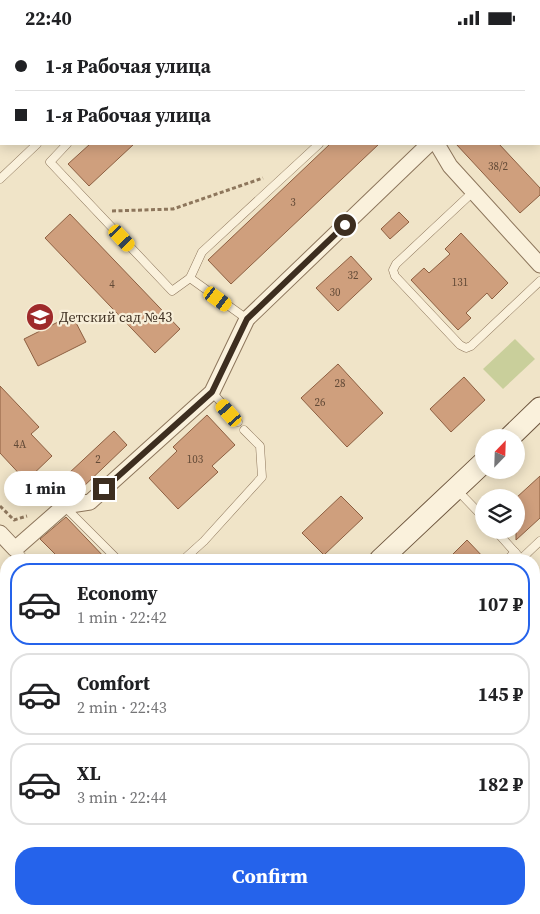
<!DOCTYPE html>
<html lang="en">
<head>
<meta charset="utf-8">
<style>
	:root { --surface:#fff; --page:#f2f2f2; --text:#202124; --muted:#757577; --line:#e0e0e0; --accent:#2563eb }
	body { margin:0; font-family:"Source Serif 4",serif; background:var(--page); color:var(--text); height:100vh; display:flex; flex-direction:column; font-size:19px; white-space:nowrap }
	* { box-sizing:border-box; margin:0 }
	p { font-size:16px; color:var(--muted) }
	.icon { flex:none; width:28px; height:28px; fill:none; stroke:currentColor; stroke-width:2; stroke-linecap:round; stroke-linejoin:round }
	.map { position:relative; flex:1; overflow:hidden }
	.panel { position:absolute; left:0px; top:519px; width:540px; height:361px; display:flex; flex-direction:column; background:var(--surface); border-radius:20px 20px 0 0; box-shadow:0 2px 12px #0003 }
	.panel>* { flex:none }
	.guide { position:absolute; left:0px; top:0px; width:540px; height:110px; box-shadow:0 2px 12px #0003; display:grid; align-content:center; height:110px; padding:0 15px; background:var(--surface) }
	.needle { width:32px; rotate:23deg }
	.controls { position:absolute; left:475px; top:394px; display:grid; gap:10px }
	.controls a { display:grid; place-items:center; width:50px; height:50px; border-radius:50%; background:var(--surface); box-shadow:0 2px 12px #0003; font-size:25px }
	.end { position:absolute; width:22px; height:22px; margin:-11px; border:6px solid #3d2e20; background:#fff; box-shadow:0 0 0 2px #fff }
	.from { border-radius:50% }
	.bubble { position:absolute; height:35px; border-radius:18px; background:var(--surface); box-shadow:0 2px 12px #0003; font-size:16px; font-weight:700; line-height:35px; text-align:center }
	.car { position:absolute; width:15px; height:30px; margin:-15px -8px; border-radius:6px; box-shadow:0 0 4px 1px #0007; background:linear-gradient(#f5c518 24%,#345 0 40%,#f5c518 0 76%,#345 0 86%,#f5c518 0) }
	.guide b { display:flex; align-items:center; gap:18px; height:48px; font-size:19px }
	.guide b+b { border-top:1px solid var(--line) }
	.guide i { width:12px; height:12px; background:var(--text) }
	ul { padding:9px 0 0; list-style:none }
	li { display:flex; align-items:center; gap:15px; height:82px; margin:0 10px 8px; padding:0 5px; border:2px solid var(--line); border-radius:20px }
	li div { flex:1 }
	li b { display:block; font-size:19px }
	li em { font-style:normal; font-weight:700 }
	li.current { border-color:var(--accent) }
	li>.icon { width:45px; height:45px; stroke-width:1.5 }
	.action { display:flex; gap:10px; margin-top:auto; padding:10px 15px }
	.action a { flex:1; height:58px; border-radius:20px; background:var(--accent); color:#fff; font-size:20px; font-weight:700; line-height:58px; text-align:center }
	.status { display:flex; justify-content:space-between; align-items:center; height:35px; padding:0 25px; background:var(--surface); direction:ltr }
	.status svg { height:14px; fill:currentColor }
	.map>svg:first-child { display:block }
	.green { fill:#c9cf9b }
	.building { fill:#cf9f7d; stroke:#8d5f41 }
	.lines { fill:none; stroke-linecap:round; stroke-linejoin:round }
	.service-casing { stroke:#8d765c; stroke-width:9 }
	.minor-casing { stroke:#8d765c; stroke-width:17 }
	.secondary-casing { stroke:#6f573f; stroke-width:23 }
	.path { stroke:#8d765c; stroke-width:3; stroke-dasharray:4 2.5; stroke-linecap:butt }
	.service { stroke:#faf1dc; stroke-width:8 }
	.minor { stroke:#faf1dc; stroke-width:15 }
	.secondary { stroke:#faf1dc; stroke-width:21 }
	.route { stroke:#3d2e20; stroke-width:6 }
	.labels { text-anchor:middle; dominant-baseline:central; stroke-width:4.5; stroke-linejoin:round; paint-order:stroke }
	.number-label { font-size:11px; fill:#624a37 }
	.poi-label { font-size:14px; fill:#3d2e20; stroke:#f7eed8; text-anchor:start }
</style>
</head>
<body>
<div class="status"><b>22:40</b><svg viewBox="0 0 49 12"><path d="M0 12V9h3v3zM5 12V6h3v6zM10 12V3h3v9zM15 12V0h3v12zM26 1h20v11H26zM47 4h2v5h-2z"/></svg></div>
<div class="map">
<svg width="540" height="879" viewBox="0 0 540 879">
	<rect width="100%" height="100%" fill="#f0e4c8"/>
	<!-- green -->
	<polygon class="green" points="515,304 535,324 503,354 483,334"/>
	<!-- building -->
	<g class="building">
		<polygon points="90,109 134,109 89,151 68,129"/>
		<polygon points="330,109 379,109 231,249 208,225"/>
		<polygon points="456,109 499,109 540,153 540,160 520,178"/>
		<polygon points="399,177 409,187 390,204 381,194"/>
		<polygon points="70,179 180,294 155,318 45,203"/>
		<polygon points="461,198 508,248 492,264 487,258 466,278 471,283 458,295 411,245 424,233 429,238 450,219 445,214"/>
		<polygon points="351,221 372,244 338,276 316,253"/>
		<polygon points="72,280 86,307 38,331 24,304"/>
		<polygon points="338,329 383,378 347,412 301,363"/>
		<polygon points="464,342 485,365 451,397 430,374"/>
		<polygon points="0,351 39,392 31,399 52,421 26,446 0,418"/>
		<polygon points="207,380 235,410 212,431 218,437 178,474 149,443 177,416 173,412"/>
		<polygon points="114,396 127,410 82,453 68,439"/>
		<polygon points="540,441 540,483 516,505 516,463"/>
		<polygon points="341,461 363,483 324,520 302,498"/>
		<polygon points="66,482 107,525 61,525 40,504"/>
		<polygon points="467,505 486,525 447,525"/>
	</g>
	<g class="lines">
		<defs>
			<g id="service">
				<polyline points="77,1 77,0"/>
				<polyline points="179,1 181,0"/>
				<polyline points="67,109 50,127 172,256 190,243 247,284"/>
				<polyline points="0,144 37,109"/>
				<polyline points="473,157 396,229 393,235 395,241 460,310 466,313 471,311 540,246"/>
				<polyline points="190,243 202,217 319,109"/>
				<polyline points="212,357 238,387"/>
				<polyline points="457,455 484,483"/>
				<polyline points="64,471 118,525"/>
				<polyline points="495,495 522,525"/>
				<polyline points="15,514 25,525"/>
				<polyline points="521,524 540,506"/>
				<polyline points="183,525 204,506 262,442 260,411 244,395"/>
				<polyline points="507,525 515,517"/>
				<polyline points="534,543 540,550"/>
				<polyline points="0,592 6,584"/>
				<polyline points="0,670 6,664"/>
				<polyline points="534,676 540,699"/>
				<polyline points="534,836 540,858"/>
				<polyline points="199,879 211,874"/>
			</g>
			<g id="minor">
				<polyline points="368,0 369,1"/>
				<polyline points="59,1 61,0"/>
				<polyline points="529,1 530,0"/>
				<polyline points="0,31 1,31"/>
				<polyline points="437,109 450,131 540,230"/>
				<polyline points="0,498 15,514 64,471 90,467 212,357 247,284 429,109"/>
				<polyline points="258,874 259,879"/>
			</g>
			<g id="secondary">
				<polyline points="510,402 540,373"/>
				<polyline points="380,525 484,427"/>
				<polyline points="6,879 12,874"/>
			</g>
		</defs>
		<!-- service casing -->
		<use href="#service" class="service-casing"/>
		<!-- minor casing -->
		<use href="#minor" class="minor-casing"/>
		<!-- secondary casing -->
		<use href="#secondary" class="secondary-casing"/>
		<!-- path -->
		<g class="path">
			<polyline points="112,176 173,174 263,143"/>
			<polyline points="0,471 14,485 27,481"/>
			<polyline points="234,874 235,879"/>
		</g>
		<!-- service -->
		<use href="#service" class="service"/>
		<!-- minor -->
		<use href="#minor" class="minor"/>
		<!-- secondary -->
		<use href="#secondary" class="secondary"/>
	</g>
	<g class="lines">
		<!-- route -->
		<polyline class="route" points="104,454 212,357 247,284 345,190"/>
	</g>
	<!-- icons -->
	<defs>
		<symbol id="school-disc" viewBox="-11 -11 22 22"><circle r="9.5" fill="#9e2a2b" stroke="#f7eed8"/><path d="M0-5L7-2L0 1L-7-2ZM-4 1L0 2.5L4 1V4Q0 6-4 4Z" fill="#fff"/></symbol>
	</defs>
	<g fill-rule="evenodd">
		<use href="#school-disc" x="24" y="266" width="32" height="32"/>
	</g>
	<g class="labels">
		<!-- number labels -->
		<g class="number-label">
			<text x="498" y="131">38/2</text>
			<text x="293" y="167">3</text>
			<text x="353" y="240">32</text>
			<text x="460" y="247">131</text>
			<text x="112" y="249">4</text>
			<text x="335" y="257">30</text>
			<text x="340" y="348">28</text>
			<text x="320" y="367">26</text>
			<text x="20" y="409">4А</text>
			<text x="98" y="424">2</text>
			<text x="195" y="424">103</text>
		</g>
		<!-- poi labels -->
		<g class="poi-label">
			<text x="59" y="282">Детский сад №43</text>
		</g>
	</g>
</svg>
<div class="controls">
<a><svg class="needle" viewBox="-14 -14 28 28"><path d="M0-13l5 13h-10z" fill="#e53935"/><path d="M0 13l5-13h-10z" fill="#757577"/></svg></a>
<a><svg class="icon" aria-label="layers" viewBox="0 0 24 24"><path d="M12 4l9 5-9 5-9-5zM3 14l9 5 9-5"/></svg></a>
</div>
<i class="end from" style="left:345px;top:190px"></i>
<i class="end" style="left:104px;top:454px"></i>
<div class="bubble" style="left:4px;top:436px;width:82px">1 min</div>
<i class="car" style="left:122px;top:203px;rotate:137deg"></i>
<i class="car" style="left:218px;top:264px;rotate:126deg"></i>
<i class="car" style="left:229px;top:378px;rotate:319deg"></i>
<div class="guide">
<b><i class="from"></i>1-я Рабочая улица</b>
<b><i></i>1-я Рабочая улица</b>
</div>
<section class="panel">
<ul>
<li class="current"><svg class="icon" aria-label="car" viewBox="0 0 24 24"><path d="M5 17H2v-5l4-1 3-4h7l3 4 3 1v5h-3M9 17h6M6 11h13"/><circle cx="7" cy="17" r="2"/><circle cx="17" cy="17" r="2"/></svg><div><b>Economy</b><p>1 min · 22:42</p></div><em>107 ₽</em></li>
<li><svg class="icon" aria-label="car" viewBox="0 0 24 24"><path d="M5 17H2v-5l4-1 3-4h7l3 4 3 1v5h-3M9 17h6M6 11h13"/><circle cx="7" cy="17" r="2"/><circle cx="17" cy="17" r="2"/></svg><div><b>Comfort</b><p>2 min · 22:43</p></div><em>145 ₽</em></li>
<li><svg class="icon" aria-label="car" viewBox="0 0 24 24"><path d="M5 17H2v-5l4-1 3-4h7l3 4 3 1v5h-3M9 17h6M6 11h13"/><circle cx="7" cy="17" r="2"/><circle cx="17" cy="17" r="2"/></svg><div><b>XL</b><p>3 min · 22:44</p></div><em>182 ₽</em></li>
</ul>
<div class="action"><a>Confirm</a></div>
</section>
</div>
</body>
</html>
